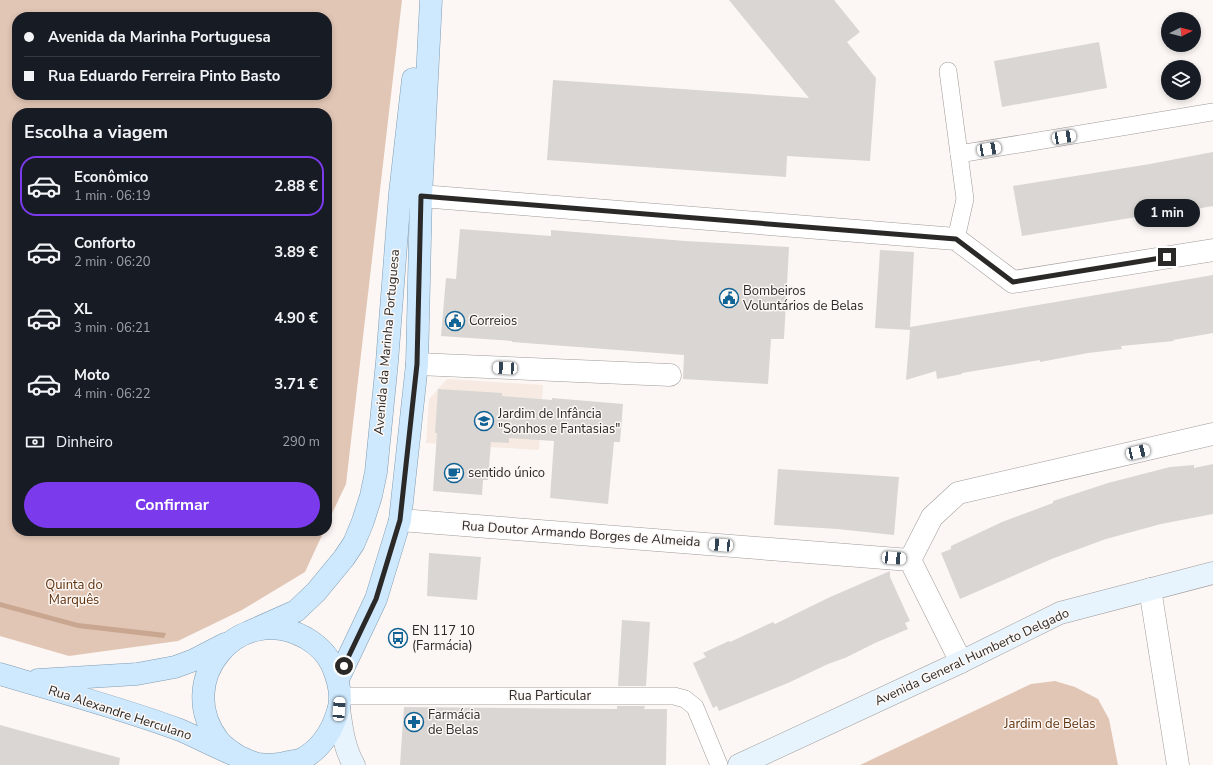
<!DOCTYPE html>
<html lang="pt">
<head>
<meta charset="utf-8">
<style>
	:root { --surface:#171b24; --page:#242831; --text:#f1f3f6; --muted:#9ea1a6; --line:#363941; --accent:#7c3aed }
	body { margin:0; font-family:"Nunito Sans",sans-serif; background:var(--page); color:var(--text); height:100vh; display:flex; flex-direction:column; font-size:15px; white-space:nowrap }
	* { box-sizing:border-box; margin:0 }
	p { font-size:13px; color:var(--muted) }
	.icon { flex:none; width:22px; height:22px; fill:none; stroke:currentColor; stroke-width:2; stroke-linecap:round; stroke-linejoin:round }
	.map { position:relative; flex:1; overflow:hidden }
	.side { position:absolute; left:12px; top:108px; width:320px; height:428px; display:flex; flex-direction:column; background:var(--surface); border-radius:16px; box-shadow:0 2px 6px #0003 }
	.side>* { flex:none }
	.banner { position:absolute; left:12px; top:12px; width:320px; height:88px; border-radius:16px; box-shadow:0 2px 6px #0003; display:grid; align-content:center; height:88px; padding:0 12px; background:var(--surface) }
	.needle { width:26px; rotate:84deg }
	.fabs { position:absolute; left:1161px; top:12px; display:grid; gap:8px }
	.fabs a { display:grid; place-items:center; width:40px; height:40px; border-radius:50%; background:var(--surface); box-shadow:0 2px 6px #0003; font-size:20px }
	.end { position:absolute; width:18px; height:18px; margin:-9px; border:5px solid #2a2927; background:#fff; box-shadow:0 0 0 2px #fff }
	.from { border-radius:50% }
	.bubble { position:absolute; height:28px; border-radius:14px; background:var(--surface); box-shadow:0 2px 6px #0003; font-size:13px; font-weight:700; line-height:28px; text-align:center }
	.car { position:absolute; width:12px; height:24px; margin:-12px -6px; border-radius:5px; box-shadow:0 0 3px 1px #0007; background:linear-gradient(#fff 24%,#345 0 40%,#fff 0 76%,#345 0 86%,#fff 0) }
	.banner b { display:flex; align-items:center; gap:14px; height:38px; font-size:15px }
	.banner b+b { border-top:1px solid var(--line) }
	.banner i { width:10px; height:10px; background:var(--text) }
	ul { padding:0; list-style:none }
	li { display:flex; align-items:center; gap:12px; height:60px; margin:0 8px 6px; padding:0 4px; border:2px solid transparent; border-radius:16px }
	li div { flex:1 }
	li b { display:block; font-size:15px }
	li em { font-style:normal; font-weight:700 }
	li.active { border-color:var(--accent) }
	li>.icon { width:36px; height:36px; stroke-width:1.5 }
	h2 { padding:0 12px; font-size:18px; line-height:48px }
	.pay { display:flex; align-items:center; gap:10px; height:44px; padding:0 12px; font-size:15px }
	.pay p { margin-inline-start:auto }
	.cta { display:flex; gap:8px; margin-top:auto; padding:8px 12px }
	.cta a { flex:1; height:46px; border-radius:24px; background:var(--accent); color:#fff; font-size:16px; font-weight:700; line-height:46px; text-align:center }
	.map>svg:first-child { display:block }
	.built { fill:#f6eae2 }
	.green { fill:#e2c6b5; fill-rule:evenodd }
	.water { fill:#c9a690 }
	.building { fill:#dad6d3 }
	.lines { fill:none; stroke-linecap:round; stroke-linejoin:round }
	.lane-casing { stroke:#a09b98; stroke-width:18 }
	.street-casing { stroke:#a09b98; stroke-width:23 }
	.secondary-casing { stroke:#a09b98; stroke-width:23 }
	.primary-casing { stroke:#809cb2; stroke-width:23 }
	.lane { stroke:#fff; stroke-width:17 }
	.street { stroke:#fff; stroke-width:22 }
	.secondary { stroke:#e7f4fe; stroke-width:22 }
	.primary { stroke:#cee9fe; stroke-width:22 }
	.route { stroke:#2a2927; stroke-width:5 }
	.labels { text-anchor:middle; dominant-baseline:central; stroke-width:3; stroke-linejoin:round; paint-order:stroke }
	.poi-label { font-size:13px; fill:#2a2927; stroke:#fcf7f4; text-anchor:start }
	.street-label { font-size:13px; fill:#2a2927; stroke:#fcf7f4 }
	.park-label { font-size:13px; fill:#5f310b; stroke:#fcf7f4 }
</style>
</head>
<body>
<div class="map">
<svg width="1213" height="765" viewBox="0 0 1213 765">
	<rect width="100%" height="100%" fill="#fcf7f4"/>
	<!-- built -->
	<polygon class="built" points="447,379 543,385 539,450 426,443 429,399"/>
	<!-- green -->
	<g class="green">
		<path d="M0 0H402L346 484 327 524V113H17V531H324L305 572 242 610 178 641 69 656 0 636ZM17 17H327V95H17Z"/>
		<polygon points="1055,681 1075,687 1098,699 1109,719 1118,765 860,765 1031,684"/>
	</g>
	<!-- water -->
	<polygon class="water" points="0,602 78,623 166,633 164,638 78,628 0,607"/>
	<!-- building -->
	<g class="building">
		<polygon points="729,0 834,0 860,32 847,42 876,78 870,161 787,156 786,177 547,160 553,80 809,98"/>
		<polygon points="1099,42 1107,88 1002,107 994,61"/>
		<polygon points="1213,152 1213,206 1184,211 1184,209 1022,236 1013,186 1150,164"/>
		<polygon points="460,229 551,236 551,230 685,241 789,247 784,339 771,339 768,384 683,379 684,355 512,342 512,341 441,336 446,278 456,279"/>
		<polygon points="880,250 914,252 910,327 1213,275 1213,333 1173,340 1174,341 1121,346 1122,349 1088,353 1040,362 1040,360 962,373 962,374 937,379 936,371 906,380 910,330 875,328"/>
		<polygon points="438,389 502,393 502,396 552,400 552,398 623,404 620,442 614,442 608,504 550,498 554,441 509,438 509,443 491,442 488,480 483,480 482,495 433,491 437,433 435,433"/>
		<polygon points="1213,464 1213,514 1161,524 1106,539 1054,558 960,599 941,553 951,549 951,546 1002,522 1053,503 1053,501 1108,483 1170,467 1194,465 1194,468"/>
		<polygon points="778,469 899,477 894,535 837,529 774,525"/>
		<polygon points="429,553 481,557 477,600 427,596"/>
		<polygon points="890,571 890,577 910,621 905,623 908,629 875,643 845,658 828,664 788,683 719,711 717,706 713,708 693,663 706,657 703,653 729,641 730,642 773,622 775,624 828,598"/>
		<polygon points="622,620 650,622 646,686 618,686"/>
		<polygon points="617,706 645,706 644,709 667,709 666,765 400,765 404,707 617,709"/>
		<polygon points="0,725 120,758 119,765 0,765"/>
	</g>
	<g class="lines">
		<defs>
			<g id="lane">
				<polyline points="948,71 965,199 956,239"/>
				<polyline points="959,154 1213,112"/>
				<polyline points="340,696 674,696 685,699 695,707 719,765"/>
			</g>
			<g id="street">
				<polyline points="421,196 956,239 1013,282 1213,250"/>
				<polyline points="417,364 670,375"/>
				<polyline points="400,520 910,560 961,662"/>
				<polyline points="910,560 932,517 958,493 1213,434"/>
				<polyline points="1150,589 1178,765"/>
			</g>
			<g id="secondary">
				<path d="M339 709C342 729 344 748 354 765"/>
				<polyline points="739,765 961,662 1060,613 1213,573"/>
			</g>
			<g id="primary">
				<polyline points="251,631 296,611 316,592 344,558 354,543 363,521 371,496 376,472 387,362 400,193 413,79"/>
				<path d="M0 674C60 692 121 708 180 730 201 739 221 750 242 758 247 760 253 763 258 764 267 765 280 765 289 762 293 761 298 761 302 759 321 749 332 731 338 711 343 696 338 679 332 665 327 654 316 644 306 638 239 600 172 681 219 741 224 747 232 752 238 756"/>
				<polyline points="338,679 376,599 400,520 417,364 421,196 431,0"/>
				<polyline points="38,680 137,674 175,667 194,660 225,644"/>
			</g>
		</defs>
		<!-- lane casing -->
		<use href="#lane" class="lane-casing"/>
		<!-- street casing -->
		<use href="#street" class="street-casing"/>
		<!-- secondary casing -->
		<use href="#secondary" class="secondary-casing"/>
		<!-- primary casing -->
		<use href="#primary" class="primary-casing"/>
		<!-- lane -->
		<use href="#lane" class="lane"/>
		<!-- street -->
		<use href="#street" class="street"/>
		<!-- secondary -->
		<use href="#secondary" class="secondary"/>
		<!-- primary -->
		<use href="#primary" class="primary"/>
	</g>
	<g class="lines">
		<!-- route -->
		<polyline class="route" points="344,666 376,599 400,520 417,364 421,196 956,239 1013,282 1167,257"/>
	</g>
	<!-- icons -->
	<defs>
		<symbol id="civic-ring" viewBox="-11 -11 22 22"><circle r="9.5" fill="#fcf7f4" stroke="#116395" stroke-width="1.5"/><path d="M-.6-6.5H3V-4.5H.6V-3L4-1V1h2V6H-6V1h2V-1L-.6-3ZM-1.2 2.5V6h2.4V2.5Z" fill="#116395"/></symbol>
		<symbol id="school-ring" viewBox="-11 -11 22 22"><circle r="9.5" fill="#fcf7f4" stroke="#116395" stroke-width="1.5"/><path d="M0-5L7-2L0 1L-7-2ZM-4 1L0 2.5L4 1V4Q0 6-4 4Z" fill="#116395"/></symbol>
		<symbol id="cafe-ring" viewBox="-11 -11 22 22"><circle r="9.5" fill="#fcf7f4" stroke="#116395" stroke-width="1.5"/><path d="M-5.5-4.5H6V0H3Q3 3.5 0 3.5H-2.5Q-5.5 3.5-5.5 0ZM3-3.2v2h1.7v-2ZM-6 4.5H4V6H-6Z" fill="#116395"/></symbol>
		<symbol id="bus-ring" viewBox="-11 -11 22 22"><circle r="9.5" fill="#fcf7f4" stroke="#116395" stroke-width="1.5"/><path d="M-5-6H5V4H4V6H2V4H-2V6H-4V4H-5ZM-3.5-4V0h7V-4ZM-3.5 1.2v1.5H-2V1.2ZM2 1.2v1.5H3.5V1.2Z" fill="#116395"/></symbol>
		<symbol id="pharmacy-ring" viewBox="-11 -11 22 22"><circle r="9.5" fill="#fcf7f4" stroke="#116395" stroke-width="1.5"/><path d="M-2-6h4v4h4v4h-4v4h-4v-4h-4v-4h4Z" fill="#116395"/></symbol>
	</defs>
	<g fill-rule="evenodd">
		<use href="#civic-ring" x="718" y="287" width="22" height="22"/>
		<use href="#civic-ring" x="444" y="310" width="22" height="22"/>
		<use href="#school-ring" x="473" y="410" width="22" height="22"/>
		<use href="#cafe-ring" x="443" y="462" width="22" height="22"/>
		<use href="#bus-ring" x="387" y="627" width="22" height="22"/>
		<use href="#pharmacy-ring" x="403" y="711" width="22" height="22"/>
	</g>
	<g class="labels">
		<!-- poi labels -->
		<g class="poi-label">
			<text x="743" y="291">Bombeiros<tspan x="743" dy="15">Voluntários de Belas</tspan></text>
			<text x="469" y="321">Correios</text>
			<text x="498" y="414">Jardim de Infância<tspan x="498" dy="15">"Sonhos e Fantasias"</tspan></text>
			<text x="468" y="473">sentido único</text>
			<text x="412" y="631">EN 117 10<tspan x="412" dy="15">(Farmácia)</tspan></text>
			<text x="428" y="715">Farmácia<tspan x="428" dy="15">de Belas</tspan></text>
		</g>
		<!-- street labels -->
		<g class="street-label">
			<text transform="translate(387 342) rotate(-85)">Avenida da Marinha Portuguesa</text>
			<text transform="translate(581 534) rotate(4)">Rua Doutor Armando Borges de Almeida</text>
			<text transform="translate(972 657) rotate(-25)">Avenida General Humberto Delgado</text>
			<text x="550" y="696">Rua Particular</text>
			<text transform="translate(120 713) rotate(18)">Rua Alexandre Herculano</text>
		</g>
		<!-- park labels -->
		<g class="park-label">
			<text x="74" y="585">Quinta do<tspan x="74" dy="15">Marquês</tspan></text>
			<text x="1050" y="724">Jardim de Belas</text>
		</g>
	</g>
</svg>
<div class="fabs">
<a><svg class="needle" viewBox="-14 -14 28 28"><path d="M0-13l5 13h-10z" fill="#e53935"/><path d="M0 13l5-13h-10z" fill="#9ea1a6"/></svg></a>
<a><svg class="icon" aria-label="layers" viewBox="0 0 24 24"><path d="M12 4l9 5-9 5-9-5zM3 14l9 5 9-5"/></svg></a>
</div>
<i class="end from" style="left:344px;top:666px"></i>
<i class="end" style="left:1167px;top:257px"></i>
<div class="bubble" style="left:1134px;top:199px;width:66px">1 min</div>
<i class="car" style="left:1064px;top:137px;rotate:81deg"></i>
<i class="car" style="left:989px;top:149px;rotate:80deg"></i>
<i class="car" style="left:505px;top:368px;rotate:273deg"></i>
<i class="car" style="left:1138px;top:452px;rotate:77deg"></i>
<i class="car" style="left:721px;top:545px;rotate:274deg"></i>
<i class="car" style="left:894px;top:558px;rotate:94deg"></i>
<i class="car" style="left:339px;top:709px;rotate:4deg"></i>
<div class="banner">
<b><i class="from"></i>Avenida da Marinha Portuguesa</b>
<b><i></i>Rua Eduardo Ferreira Pinto Basto</b>
</div>
<section class="side">
<h2>Escolha a viagem</h2>
<ul>
<li class="active"><svg class="icon" aria-label="car" viewBox="0 0 24 24"><path d="M5 17H2v-5l4-1 3-4h7l3 4 3 1v5h-3M9 17h6M6 11h13"/><circle cx="7" cy="17" r="2"/><circle cx="17" cy="17" r="2"/></svg><div><b>Econômico</b><p>1 min · 06:19</p></div><em>2.88 €</em></li>
<li><svg class="icon" aria-label="car" viewBox="0 0 24 24"><path d="M5 17H2v-5l4-1 3-4h7l3 4 3 1v5h-3M9 17h6M6 11h13"/><circle cx="7" cy="17" r="2"/><circle cx="17" cy="17" r="2"/></svg><div><b>Conforto</b><p>2 min · 06:20</p></div><em>3.89 €</em></li>
<li><svg class="icon" aria-label="car" viewBox="0 0 24 24"><path d="M5 17H2v-5l4-1 3-4h7l3 4 3 1v5h-3M9 17h6M6 11h13"/><circle cx="7" cy="17" r="2"/><circle cx="17" cy="17" r="2"/></svg><div><b>XL</b><p>3 min · 06:21</p></div><em>4.90 €</em></li>
<li><svg class="icon" aria-label="car" viewBox="0 0 24 24"><path d="M5 17H2v-5l4-1 3-4h7l3 4 3 1v5h-3M9 17h6M6 11h13"/><circle cx="7" cy="17" r="2"/><circle cx="17" cy="17" r="2"/></svg><div><b>Moto</b><p>4 min · 06:22</p></div><em>3.71 €</em></li>
</ul>
<div class="pay"><svg class="icon" aria-label="cash" viewBox="0 0 24 24"><path d="M3 7h18v10H3z"/><circle cx="12" cy="12" r="2"/></svg>Dinheiro<p>290 m</p></div>
<div class="cta"><a>Confirmar</a></div>
</section>
</div>
</body>
</html>
